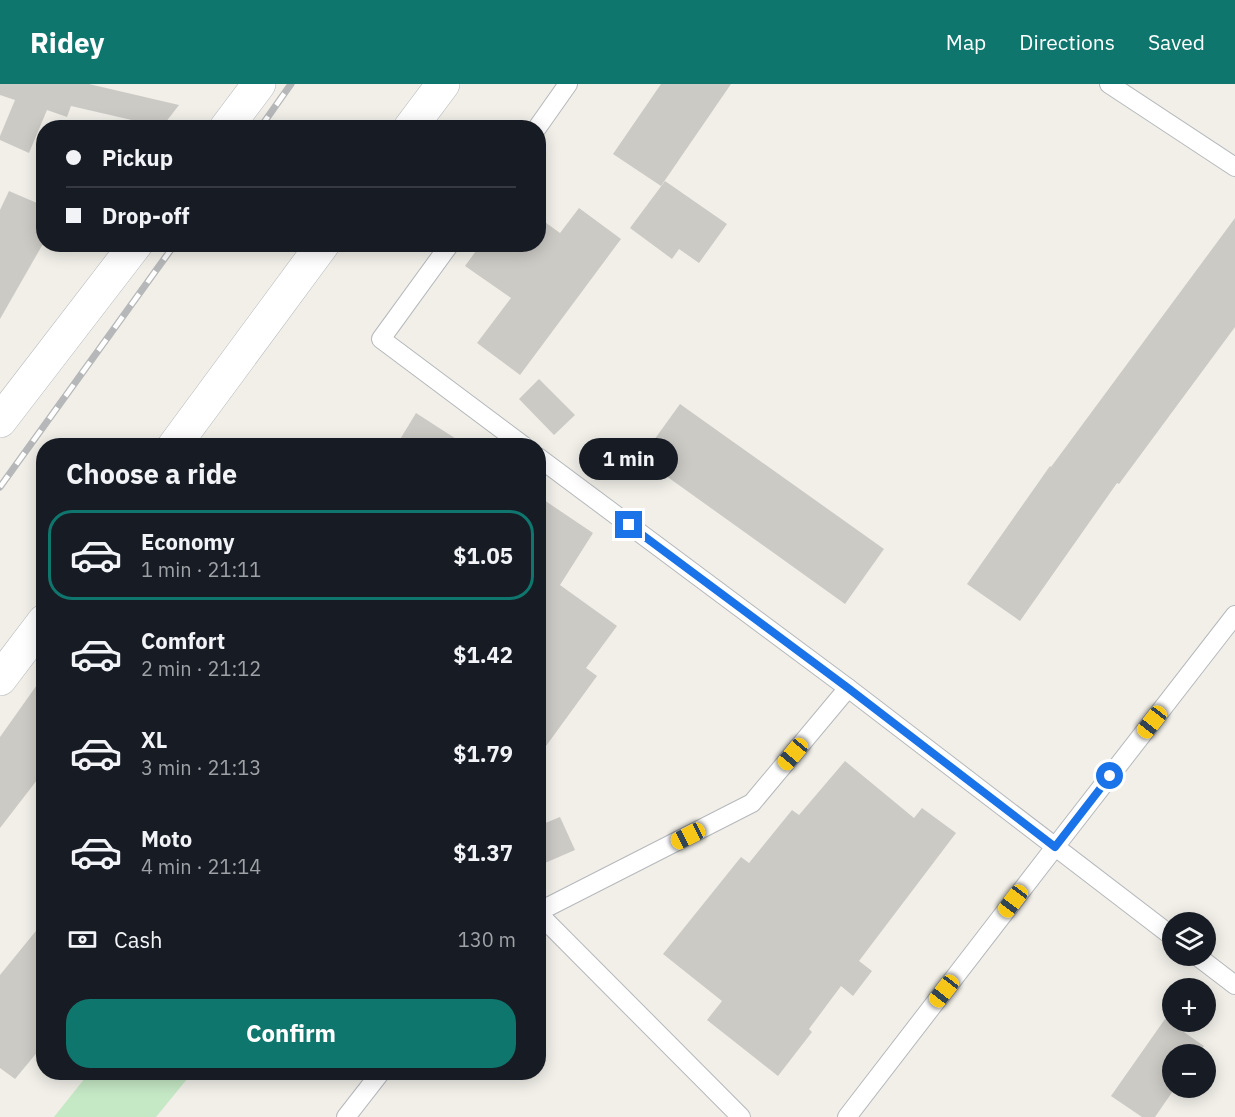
<!DOCTYPE html>
<html lang="en">
<head>
<meta charset="utf-8">
<style>
	:root { --surface:#171b24; --page:#20242c; --text:#f1f3f6; --muted:#9ea1a6; --line:#363941; --accent:#0f766e }
	body { margin:0; font-family:"IBM Plex Sans",sans-serif; background:var(--page); color:var(--text); height:100vh; display:flex; flex-direction:column; font-size:22px; white-space:nowrap }
	* { box-sizing:border-box; margin:0 }
	p { font-size:20px; color:var(--muted) }
	.icon { flex:none; width:33px; height:33px; fill:none; stroke:currentColor; stroke-width:2; stroke-linecap:round; stroke-linejoin:round }
	.map { position:relative; flex:1; overflow:hidden }
	.side { position:absolute; left:36px; top:354px; width:510px; height:642px; display:flex; flex-direction:column; background:var(--surface); border-radius:24px; box-shadow:0 3px 15px #0003 }
	.side>* { flex:none }
	.guide { position:absolute; left:36px; top:36px; width:510px; height:132px; border-radius:24px; box-shadow:0 3px 15px #0003; display:grid; align-content:center; height:132px; padding:0 30px; background:var(--surface) }
	.fabs { position:absolute; left:1162px; top:828px; display:grid; gap:12px }
	.fabs a { display:grid; place-items:center; width:54px; height:54px; border-radius:50%; background:var(--surface); box-shadow:0 3px 15px #0003; font-size:30px }
	.end { position:absolute; width:27px; height:27px; margin:-14px; border:8px solid #1a73e8; background:#fff; box-shadow:0 0 0 3px #fff }
	.from { border-radius:50% }
	.bubble { position:absolute; height:42px; border-radius:21px; background:var(--surface); box-shadow:0 3px 15px #0003; font-size:20px; font-weight:700; line-height:42px; text-align:center }
	.car { position:absolute; width:18px; height:36px; margin:-18px -9px; border-radius:8px; box-shadow:0 0 4px 2px #0007; background:linear-gradient(#f5c518 24%,#345 0 40%,#f5c518 0 76%,#345 0 86%,#f5c518 0) }
	.guide b { display:flex; align-items:center; gap:21px; height:57px; font-size:22px }
	.guide b+b { border-top:2px solid var(--line) }
	.guide i { width:15px; height:15px; background:var(--text) }
	ul { padding:0; list-style:none }
	li { display:flex; align-items:center; gap:18px; height:90px; margin:0 12px 9px; padding:0 18px; border:3px solid transparent; border-radius:24px }
	li div { flex:1 }
	li b { display:block; font-size:22px }
	li em { font-style:normal; font-weight:700 }
	li.selected { border-color:var(--accent) }
	li>.icon { width:54px; height:54px; stroke-width:1.5 }
	h2 { padding:0 30px; font-size:27px; line-height:72px }
	.pay { display:flex; align-items:center; gap:15px; height:66px; padding:0 30px; font-size:22px }
	.pay p { margin-inline-start:auto }
	.primary-button { display:flex; gap:12px; margin-top:auto; padding:12px 30px }
	.primary-button a { flex:1; height:69px; border-radius:24px; background:var(--accent); color:#fff; font-size:24px; font-weight:700; line-height:69px; text-align:center }
	header { display:flex; align-items:center; gap:36px; box-sizing:border-box; height:84px; padding:0 30px; background:var(--accent); color:#fff }
	header strong { font-size:28px }
	nav { display:flex; gap:33px; margin-inline-start:auto; font-size:21px }
	.map>svg:first-child { display:block }
	.green { fill:#c5e8c5 }
	.building { fill:#cccac5 }
	.lines { fill:none; stroke-linecap:round; stroke-linejoin:round }
	.lane-casing { stroke:#b5b8bc; stroke-width:20 }
	.street-casing { stroke:#b5b8bc; stroke-width:34 }
	.secondary-casing { stroke:#b6babf; stroke-width:34 }
	.lane { stroke:#fff; stroke-width:18 }
	.street { stroke:#fff; stroke-width:33 }
	.secondary { stroke:#fff; stroke-width:33 }
	.rail-casing { stroke:#b6b7b8; stroke-width:7 }
	.rail { stroke:#fff; stroke-width:4.5; stroke-dasharray:14; stroke-linecap:butt }
	.route { stroke:#1a73e8; stroke-width:8 }
</style>
</head>
<body>
<header>
<strong>Ridey</strong>
<nav><a>Map</a><a>Directions</a><a>Saved</a></nav>
</header>
<div class="map">
<svg width="1235" height="1033" viewBox="0 0 1235 1033">
	<rect width="100%" height="100%" fill="#f1efe8"/>
	<!-- green -->
	<polygon class="green" points="89,989 89,988 192,989 156,1033 54,1033"/>
	<!-- building -->
	<g class="building">
		<polygon points="0,0 89,0 179,21 162,43 71,22 67,33 47,26 29,69 0,56 0,52 15,16 0,11"/>
		<polygon points="661,0 731,0 661,102 613,70"/>
		<polygon points="665,97 727,140 699,179 679,165 672,175 630,144"/>
		<polygon points="9,107 44,122 44,158 0,235 0,126"/>
		<polygon points="579,124 621,155 520,291 477,259 511,214 465,182 481,160 538,160 538,133 560,149"/>
		<polygon points="1235,134 1235,243 1119,400 1117,399 1020,537 967,500 1050,382 1051,383"/>
		<polygon points="539,295 575,331 554,351 519,315"/>
		<polygon points="680,320 884,465 845,520 641,374"/>
		<polygon points="416,329 467,362 396,362"/>
		<polygon points="538,412 593,449 560,501 617,542 586,584 597,592 538,673"/>
		<polygon points="44,591 44,687 0,744 0,653"/>
		<polygon points="845,677 914,734 922,724 956,749 859,877 872,887 853,912 841,902 809,945 812,948 778,992 707,936 722,917 663,870 741,773 749,779 792,726 799,731"/>
		<polygon points="560,733 575,766 538,782 538,742"/>
		<polygon points="44,837 44,960 15,995 0,984 0,891"/>
		<polygon points="1165,935 1204,962 1198,970 1173,970 1173,1004 1175,1004 1155,1033 1142,1033 1111,1012"/>
	</g>
	<g class="lines">
		<defs>
			<g id="lane">
				<polyline points="1109,0 1235,83"/>
				<polyline points="537,44 568,0"/>
				<polyline points="450,160 381,255 524,362"/>
				<polyline points="538,373 848,604 1173,853"/>
				<polyline points="538,828 752,719 848,604"/>
				<polyline points="538,829 741,1033"/>
				<polyline points="1197,872 1235,901"/>
				<polyline points="346,1033 381,988"/>
				<polyline points="847,1033 1055,763 1235,531"/>
			</g>
			<g id="street">
				<polyline points="410,44 443,0"/>
				<polyline points="174,362 323,160"/>
				<polyline points="0,595 44,537"/>
			</g>
			<g id="secondary">
				<polyline points="226,44 259,0"/>
				<polyline points="0,337 136,160"/>
			</g>
		</defs>
		<!-- lane casing -->
		<use href="#lane" class="lane-casing"/>
		<!-- street casing -->
		<use href="#street" class="street-casing"/>
		<!-- secondary casing -->
		<use href="#secondary" class="secondary-casing"/>
		<!-- lane -->
		<use href="#lane" class="lane"/>
		<!-- street -->
		<use href="#street" class="street"/>
		<!-- secondary -->
		<use href="#secondary" class="secondary"/>
		<defs>
			<g id="rail">
				<polyline points="260,44 291,0"/>
				<polyline points="0,403 175,160"/>
			</g>
		</defs>
		<!-- rail casing -->
		<use href="#rail" class="rail-casing"/>
		<!-- rail -->
		<use href="#rail" class="rail"/>
	</g>
	<g class="lines">
		<!-- route -->
		<polyline class="route" points="629,441 848,604 1055,763 1110,692"/>
	</g>
</svg>
<div class="fabs">
<a><svg class="icon" aria-label="layers" viewBox="0 0 24 24"><path d="M12 4l9 5-9 5-9-5zM3 14l9 5 9-5"/></svg></a>
<a>+</a>
<a>−</a>
</div>
<i class="end from" style="left:1110px;top:692px"></i>
<i class="end" style="left:629px;top:441px"></i>
<div class="bubble" style="left:579px;top:354px;width:99px">1 min</div>
<i class="car" style="left:1152px;top:638px;rotate:218deg"></i>
<i class="car" style="left:793px;top:670px;rotate:220deg"></i>
<i class="car" style="left:688px;top:752px;rotate:243deg"></i>
<i class="car" style="left:1013px;top:817px;rotate:217deg"></i>
<i class="car" style="left:944px;top:907px;rotate:218deg"></i>
<div class="guide">
<b><i class="from"></i>Pickup</b>
<b><i></i>Drop-off</b>
</div>
<section class="side">
<h2>Choose a ride</h2>
<ul>
<li class="selected"><svg class="icon" aria-label="car" viewBox="0 0 24 24"><path d="M5 17H2v-5l4-1 3-4h7l3 4 3 1v5h-3M9 17h6M6 11h13"/><circle cx="7" cy="17" r="2"/><circle cx="17" cy="17" r="2"/></svg><div><b>Economy</b><p>1 min · 21:11</p></div><em>$1.05</em></li>
<li><svg class="icon" aria-label="car" viewBox="0 0 24 24"><path d="M5 17H2v-5l4-1 3-4h7l3 4 3 1v5h-3M9 17h6M6 11h13"/><circle cx="7" cy="17" r="2"/><circle cx="17" cy="17" r="2"/></svg><div><b>Comfort</b><p>2 min · 21:12</p></div><em>$1.42</em></li>
<li><svg class="icon" aria-label="car" viewBox="0 0 24 24"><path d="M5 17H2v-5l4-1 3-4h7l3 4 3 1v5h-3M9 17h6M6 11h13"/><circle cx="7" cy="17" r="2"/><circle cx="17" cy="17" r="2"/></svg><div><b>XL</b><p>3 min · 21:13</p></div><em>$1.79</em></li>
<li><svg class="icon" aria-label="car" viewBox="0 0 24 24"><path d="M5 17H2v-5l4-1 3-4h7l3 4 3 1v5h-3M9 17h6M6 11h13"/><circle cx="7" cy="17" r="2"/><circle cx="17" cy="17" r="2"/></svg><div><b>Moto</b><p>4 min · 21:14</p></div><em>$1.37</em></li>
</ul>
<div class="pay"><svg class="icon" aria-label="cash" viewBox="0 0 24 24"><path d="M3 7h18v10H3z"/><circle cx="12" cy="12" r="2"/></svg>Cash<p>130 m</p></div>
<div class="primary-button"><a>Confirm</a></div>
</section>
</div>
</body>
</html>
